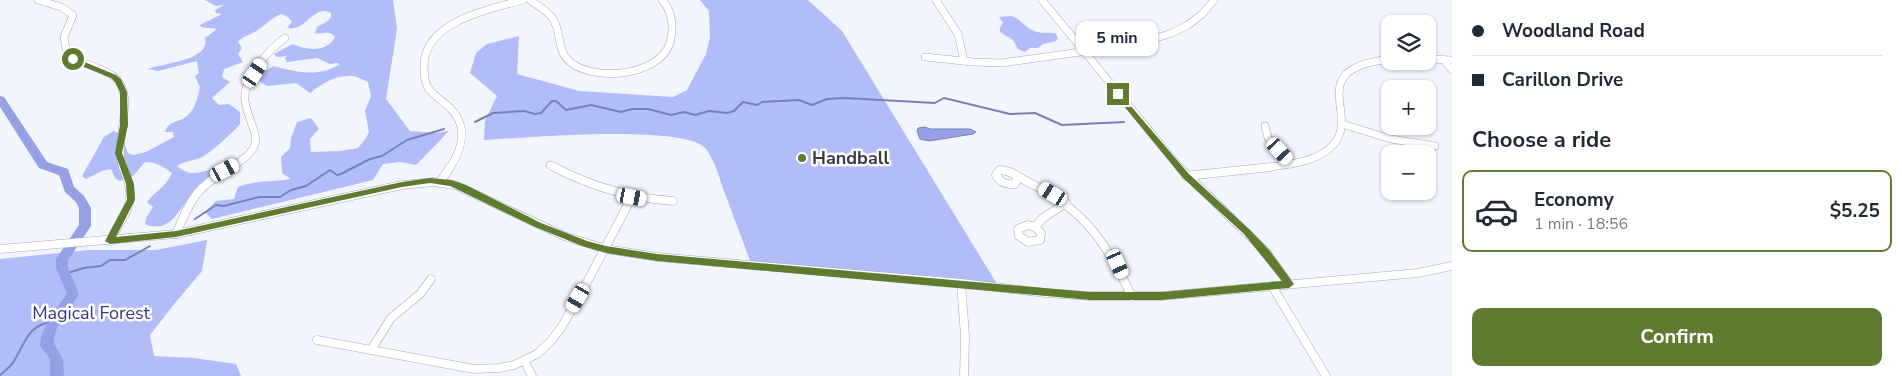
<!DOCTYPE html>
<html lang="en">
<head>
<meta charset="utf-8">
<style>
	:root { --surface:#fff; --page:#f6f6f7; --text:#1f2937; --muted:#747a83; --line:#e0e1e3; --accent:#5e7b30 }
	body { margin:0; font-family:"Nunito Sans",sans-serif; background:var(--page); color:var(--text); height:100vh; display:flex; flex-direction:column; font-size:19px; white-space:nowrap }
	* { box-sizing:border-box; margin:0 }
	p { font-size:16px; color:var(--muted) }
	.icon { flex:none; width:28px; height:28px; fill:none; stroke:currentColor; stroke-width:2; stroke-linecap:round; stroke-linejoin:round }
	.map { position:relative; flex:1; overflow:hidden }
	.drawer { display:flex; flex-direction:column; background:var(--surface); width:450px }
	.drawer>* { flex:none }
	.top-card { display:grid; align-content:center; height:110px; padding:0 20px; background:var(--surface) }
	.controls { position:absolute; left:1381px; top:15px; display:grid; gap:10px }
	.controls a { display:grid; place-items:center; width:55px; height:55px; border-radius:10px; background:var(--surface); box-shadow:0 1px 4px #0004; font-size:25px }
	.end { position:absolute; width:22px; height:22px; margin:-11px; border:6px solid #5e7b30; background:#fff; box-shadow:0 0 0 2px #fff }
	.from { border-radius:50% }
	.bubble { position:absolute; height:35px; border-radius:10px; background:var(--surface); box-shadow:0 1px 4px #0004; font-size:16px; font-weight:700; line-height:35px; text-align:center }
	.car { position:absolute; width:15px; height:30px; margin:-15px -8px; border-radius:6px; box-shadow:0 0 4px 1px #0007; background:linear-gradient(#fff 24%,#345 0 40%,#fff 0 76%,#345 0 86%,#fff 0) }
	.top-card b { display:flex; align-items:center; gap:18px; height:48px; font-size:19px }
	.top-card b+b { border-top:1px solid var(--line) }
	.top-card i { width:12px; height:12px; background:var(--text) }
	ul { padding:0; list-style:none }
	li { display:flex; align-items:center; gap:15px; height:82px; margin:0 10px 8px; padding:0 10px; border:2px solid var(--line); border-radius:10px }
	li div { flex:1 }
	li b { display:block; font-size:19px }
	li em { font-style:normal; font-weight:700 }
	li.on { border-color:var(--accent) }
	li>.icon { width:45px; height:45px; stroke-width:1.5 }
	h2 { padding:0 20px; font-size:22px; line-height:60px }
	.button { display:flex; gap:10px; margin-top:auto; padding:10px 20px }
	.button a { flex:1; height:58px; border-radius:10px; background:var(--accent); color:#fff; font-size:20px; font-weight:700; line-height:58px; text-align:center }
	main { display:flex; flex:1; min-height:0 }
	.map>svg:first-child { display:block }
	.green { fill:#b2bcf8 }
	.water { fill:#95a0e5; stroke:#7981b4 }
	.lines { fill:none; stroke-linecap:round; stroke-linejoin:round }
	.stream { stroke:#7981b4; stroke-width:2 }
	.river { fill:#95a0e5; fill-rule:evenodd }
	.minor-far1-casing { stroke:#a5a8b8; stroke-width:8 }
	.minor-casing { stroke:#a5a8b8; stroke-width:9 }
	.minor-far1 { stroke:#fff; stroke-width:7 }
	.minor { stroke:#fff; stroke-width:8 }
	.route { fill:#5e7b30 }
	.poi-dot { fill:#5e7b30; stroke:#fff; stroke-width:2 }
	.labels { text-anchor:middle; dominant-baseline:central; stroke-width:5; stroke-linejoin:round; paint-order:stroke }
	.poi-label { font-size:18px; font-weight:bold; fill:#393a41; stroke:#fff; text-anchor:start }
	.park-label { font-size:18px; fill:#343687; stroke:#fff }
</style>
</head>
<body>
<main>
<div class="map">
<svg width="1452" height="376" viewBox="0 0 1452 376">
	<rect width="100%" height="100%" fill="#f2f4fe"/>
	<!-- green -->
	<g class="green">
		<path d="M205 0H393L397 29 386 99 410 131 436 133 449 131 416 165 400 162 383 164 373 180 212 219 205 212 216 201 234 199 238 187C255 180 274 182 291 179L282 173 281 157 290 148 291 138 297 122 311 118 319 129 310 139 311 152 340 151 358 148 366 138 369 132 365 111 371 96 368 82C363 80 358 77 353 76 337 74 321 84 310 93L296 83 267 86 259 81 265 72 273 66C297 72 318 78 340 64L337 63 330 64 317 58 287 62 285 58 287 56 277 57 274 54 293 44C306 51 328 52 335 37 329 29 322 35 315 33L317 27 328 21 331 17V13C314 3 306 32 287 28L292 22 288 17 282 14C272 17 267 24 259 29 252 35 243 35 238 42L242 48 238 54 243 62 224 69 222 77 230 82 212 98 219 105 229 104 240 112V124C231 134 211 153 200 158 191 161 185 161 177 166 192 179 204 171 221 166L225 167C216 173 205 180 197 188 181 203 173 236 145 224L146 218 153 207 147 202C155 191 166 187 172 173 162 166 157 162 145 162L133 176 120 181 115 178 111 169 102 171 86 179 82 176 104 137 114 131 120 134 128 153 133 155 146 152 174 137 173 132H165C169 121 174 123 183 119 194 113 198 98 200 87L195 76 199 73 197 61 158 71 148 69C161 63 211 61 205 38L217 29 201 27 200 25 222 14 216 13 215 10 224 5 216 6Z"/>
		<path d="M700 0H808L842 31 997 284 751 263C742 239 733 215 724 191 719 177 715 161 706 149 687 123 520 138 484 140L485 121 497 96 470 73 476 53 487 44 519 36 517 74 579 91 673 97 687 90 706 54 710 37 709 11Z"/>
		<path d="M1012 16C1020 19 1024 26 1032 30 1041 35 1048 31 1056 34L1058 38 1056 41 1043 44 1038 48H1030L1025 52 1018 49 1013 40 1000 32V28L1003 23 999 17Z"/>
		<polygon points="207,240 202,271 175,303 150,335 154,356 194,358 236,364 241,376 0,376 0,259 89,250 156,250"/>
	</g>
	<!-- water -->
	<polygon class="water" points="925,127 930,129 970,129 976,132 973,134 929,141 920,139 917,131 918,128"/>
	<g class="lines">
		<!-- stream -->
		<g class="stream">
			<polyline points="475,122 493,113 524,111 535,114 541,113 552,101 556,101 566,110 591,105 621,112 632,109 648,109 671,115 684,112 695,115 709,111 727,113 734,111 743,102 757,105 762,102 799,100 812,105 827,99 845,98 935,103 944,98 1010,114 1035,113 1062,125 1124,122"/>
			<polyline points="195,219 216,205 224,206 259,197 280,197 291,190 306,186 330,170 337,175 341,174 370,159 382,156 407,140 444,129"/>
			<polyline points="64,274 84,268 101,266 110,260 125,260 150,246"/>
			<path d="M0 375C5 371 11 366 14 361 26 341 28 325 54 321"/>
		</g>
		<!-- river -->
		<polygon class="river" points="0,96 4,97 47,162 68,169 74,187 84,196 91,208 91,226 68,260 68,268 79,294 57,328 54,337 54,344 63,359 64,376 50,376 50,359 40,346 41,337 48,320 67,294 56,268 56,259 79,225 79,208 76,202 65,192 59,175 39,168 0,107"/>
		<defs>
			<g id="minor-far1">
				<path d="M38 0 61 7 73 15 64 37 67 55C81 64 99 66 113 76 139 94 112 141 123 168"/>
				<path d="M530 0C538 6 548 11 553 19 561 31 557 48 567 59 589 83 659 77 670 43 674 27 673 12 662 0"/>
				<polyline points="936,0 958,34 964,61"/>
				<polyline points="1042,0 1180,168"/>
				<polyline points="925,57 973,62 1001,63 1138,44 1172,33 1188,25 1202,14 1214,0"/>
				<polyline points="1428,59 1452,60"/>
				<polyline points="1443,59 1452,70"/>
				<polyline points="1342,124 1391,139 1435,146"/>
				<polyline points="1265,126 1268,138 1291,164"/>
				<polyline points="550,165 556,168"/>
				<path d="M230 168C272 143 251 135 245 101 242 80 269 49 285 38"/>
				<path d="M450 168C463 147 469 125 448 106 441 100 433 95 428 88 424 81 424 73 424 65 425 21 490 9 523 0"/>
				<path d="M1262 168C1285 165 1318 163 1334 144 1360 114 1303 69 1390 59"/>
			</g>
			<g id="minor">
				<path d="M554 167C592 187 630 198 673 201"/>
				<polyline points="1179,167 1267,253 1289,284"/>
				<polyline points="1186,176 1271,167"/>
				<path d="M1018 177 1015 184C1006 185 1000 183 996 175L1000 170C1011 170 1018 177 1028 182 1083 208 1107 243 1132 297"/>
				<polyline points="441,181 450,167"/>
				<polygon points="1028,225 1035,227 1041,233 1040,240 1028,242 1019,236 1018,229"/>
				<polyline points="1035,227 1043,218 1066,203"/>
				<path d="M176 234C192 197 196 187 232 167"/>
				<path d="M110 241C126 209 139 204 123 167"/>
				<polyline points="0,249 176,234 402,185 433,182 455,185 564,236 606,249 657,257 961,283 1046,293 1090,296 1162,296 1418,273 1452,266"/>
				<polyline points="961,283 965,336 964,376"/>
				<polyline points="1272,286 1326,376"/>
				<polyline points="317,340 474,369 499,368 514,365 537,354 550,342 561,328 586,284 632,197"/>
				<polyline points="371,350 391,318 420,294 431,279"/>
				<polyline points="525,362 532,376"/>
			</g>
		</defs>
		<!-- minor-far1 casing -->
		<use href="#minor-far1" class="minor-far1-casing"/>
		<!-- minor casing -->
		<use href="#minor" class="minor-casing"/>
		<!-- minor-far1 -->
		<use href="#minor-far1" class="minor-far1"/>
		<!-- minor -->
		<use href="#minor" class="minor"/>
	</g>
	<!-- route -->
	<polygon class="route" points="70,58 75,58 116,75 121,79 127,92 128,125 122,153 134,184 135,200 116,237 176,231 402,182 430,178 451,180 466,185 541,223 587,241 606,246 657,254 1090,292 1162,292 1282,281 1244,234 1183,178 1115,95 1115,92 1118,91 1189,174 1250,230 1270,251 1294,284 1289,288 1162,300 1090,300 657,261 606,253 582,246 535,227 450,186 430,183 402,187 176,237 110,244 105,241 127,200 126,184 115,153 120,125 120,92 115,82 111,78 70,61"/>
	<!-- markers -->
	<circle class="poi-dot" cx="802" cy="158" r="5"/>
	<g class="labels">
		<!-- poi labels -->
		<g class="poi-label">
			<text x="812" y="158">Handball</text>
		</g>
		<!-- park labels -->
		<g class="park-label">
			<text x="91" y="313">Magical Forest</text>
		</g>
	</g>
</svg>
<div class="controls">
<a><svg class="icon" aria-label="layers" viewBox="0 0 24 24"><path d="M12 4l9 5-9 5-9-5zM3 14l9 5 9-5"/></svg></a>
<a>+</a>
<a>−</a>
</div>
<i class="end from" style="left:73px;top:59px"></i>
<i class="end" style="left:1118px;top:94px"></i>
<div class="bubble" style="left:1076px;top:21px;width:82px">5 min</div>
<i class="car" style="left:255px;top:73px;rotate:33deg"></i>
<i class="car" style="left:1280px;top:151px;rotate:138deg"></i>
<i class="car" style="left:225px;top:170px;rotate:62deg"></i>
<i class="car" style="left:1053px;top:194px;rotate:301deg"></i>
<i class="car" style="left:632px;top:197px;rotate:100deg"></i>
<i class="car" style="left:1118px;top:264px;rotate:156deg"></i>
<i class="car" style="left:578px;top:298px;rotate:210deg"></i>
</div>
<section class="drawer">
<div class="top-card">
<b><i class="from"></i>Woodland Road</b>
<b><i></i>Carillon Drive</b>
</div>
<h2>Choose a ride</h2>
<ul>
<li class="on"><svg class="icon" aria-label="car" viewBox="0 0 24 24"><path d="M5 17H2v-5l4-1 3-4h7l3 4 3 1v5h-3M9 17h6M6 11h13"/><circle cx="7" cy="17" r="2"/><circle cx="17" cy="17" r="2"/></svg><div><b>Economy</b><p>1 min · 18:56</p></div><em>$5.25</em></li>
</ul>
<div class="button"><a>Confirm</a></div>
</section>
</main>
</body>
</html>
